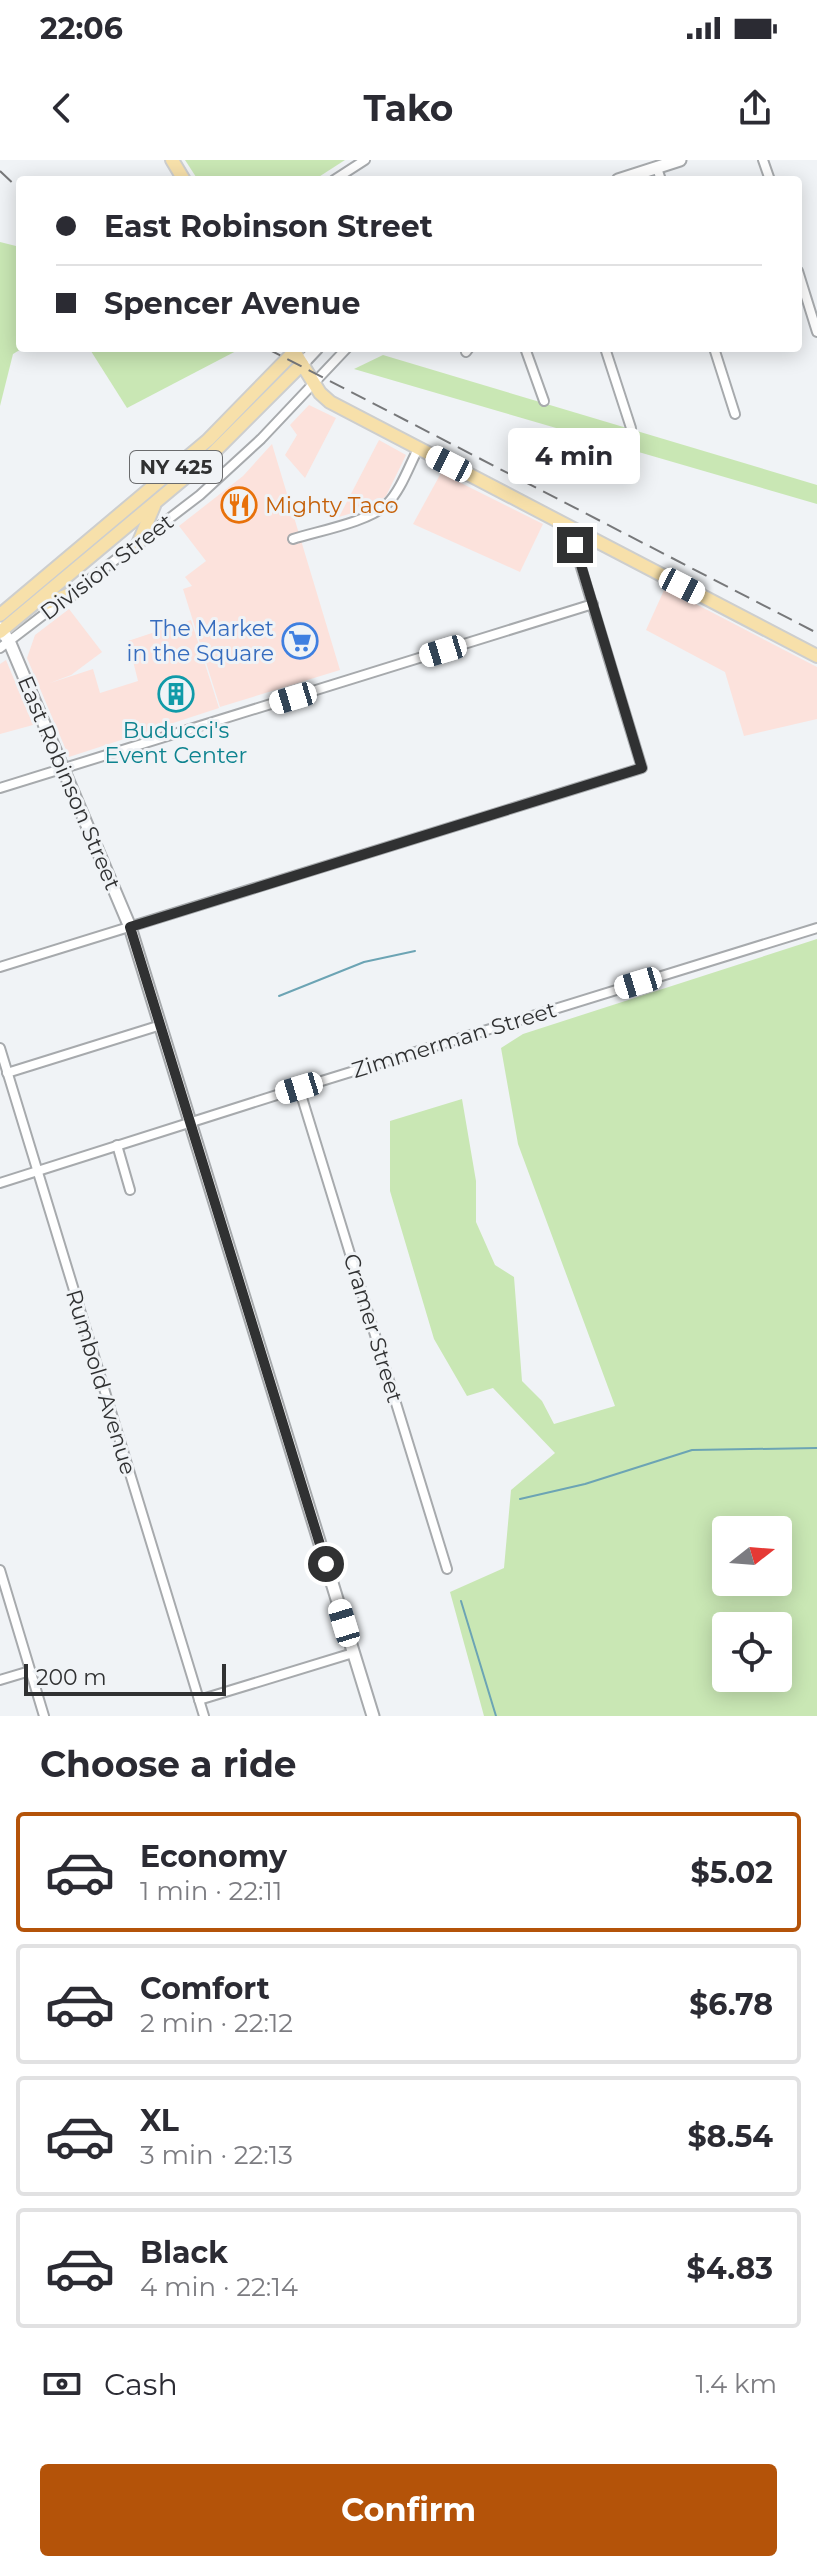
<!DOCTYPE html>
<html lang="en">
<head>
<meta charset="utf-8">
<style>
	:root { --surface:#fff; --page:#f2f2f3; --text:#2b2b33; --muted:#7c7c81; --line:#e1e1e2; --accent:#b45309 }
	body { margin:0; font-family:Montserrat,sans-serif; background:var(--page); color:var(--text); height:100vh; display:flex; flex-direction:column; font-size:30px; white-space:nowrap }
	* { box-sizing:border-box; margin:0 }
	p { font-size:26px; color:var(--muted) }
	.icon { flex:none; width:44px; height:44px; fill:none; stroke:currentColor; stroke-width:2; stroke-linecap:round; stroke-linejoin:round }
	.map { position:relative; height:1556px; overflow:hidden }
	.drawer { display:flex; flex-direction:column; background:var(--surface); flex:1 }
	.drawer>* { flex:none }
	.hud { position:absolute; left:16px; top:16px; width:786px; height:176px; border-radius:8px; box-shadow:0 4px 20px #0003; display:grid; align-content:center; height:176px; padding:0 40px; background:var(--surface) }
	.needle { width:52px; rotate:73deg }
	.fabs { position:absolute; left:712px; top:1356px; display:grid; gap:16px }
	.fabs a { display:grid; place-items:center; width:80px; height:80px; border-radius:8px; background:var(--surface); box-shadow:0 4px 20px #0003; font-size:40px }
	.scale { position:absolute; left:24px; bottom:20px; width:202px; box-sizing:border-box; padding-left:8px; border:4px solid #303132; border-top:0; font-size:22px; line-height:28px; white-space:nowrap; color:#303132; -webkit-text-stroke:6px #f0f3f6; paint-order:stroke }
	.end { position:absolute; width:36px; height:36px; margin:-18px; border:10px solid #303132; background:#fff; box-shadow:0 0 0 4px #fff }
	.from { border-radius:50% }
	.bubble { position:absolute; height:56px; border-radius:8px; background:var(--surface); box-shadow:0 4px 20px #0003; font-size:26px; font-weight:700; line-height:56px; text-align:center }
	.car { position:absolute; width:24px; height:48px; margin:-24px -12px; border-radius:10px; box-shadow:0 0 6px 2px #0007; background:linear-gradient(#fff 24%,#345 0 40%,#fff 0 76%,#345 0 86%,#fff 0) }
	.hud b { display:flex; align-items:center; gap:28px; height:76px; font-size:30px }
	.hud b+b { border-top:2px solid var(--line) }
	.hud i { width:20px; height:20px; background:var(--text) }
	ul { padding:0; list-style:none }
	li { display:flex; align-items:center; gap:24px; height:120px; margin:0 16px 12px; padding:0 24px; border:4px solid var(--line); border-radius:8px }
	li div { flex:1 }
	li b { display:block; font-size:30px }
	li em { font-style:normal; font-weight:700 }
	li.on { border-color:var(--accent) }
	li>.icon { width:72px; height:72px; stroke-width:1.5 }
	h2 { padding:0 40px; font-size:36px; line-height:96px }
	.pay { display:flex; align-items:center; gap:20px; height:88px; padding:0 40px; font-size:30px }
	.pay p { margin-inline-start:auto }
	.cta { display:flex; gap:16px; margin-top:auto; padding:16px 40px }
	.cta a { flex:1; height:92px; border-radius:8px; background:var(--accent); color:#fff; font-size:32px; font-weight:700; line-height:92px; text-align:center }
	.status { display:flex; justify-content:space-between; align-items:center; height:56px; padding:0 40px; background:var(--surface); direction:ltr }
	.status svg { height:22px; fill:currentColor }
	header { display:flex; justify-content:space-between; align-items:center; height:104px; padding:0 40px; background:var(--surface); font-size:36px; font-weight:700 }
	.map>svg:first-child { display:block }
	.commercial { fill:#fce2dc }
	.green { fill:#c9e7b4; fill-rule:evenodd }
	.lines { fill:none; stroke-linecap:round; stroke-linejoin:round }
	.stream { stroke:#6ca4b4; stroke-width:2 }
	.street-casing { stroke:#a7aaad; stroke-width:12 }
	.secondary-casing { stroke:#a7aaad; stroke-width:15 }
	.primary-casing { stroke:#cdcece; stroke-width:16 }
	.street { stroke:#fff; stroke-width:8 }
	.secondary { stroke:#fff; stroke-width:11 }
	.primary { stroke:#f7e0aa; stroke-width:12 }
	.rail { stroke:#77787a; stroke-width:2; stroke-dasharray:16 8; stroke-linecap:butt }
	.route { stroke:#303132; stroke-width:10 }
	.labels { text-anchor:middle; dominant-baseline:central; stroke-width:6; stroke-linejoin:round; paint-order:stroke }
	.shield { fill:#f0f3f6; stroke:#6a6b6d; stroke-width:2 }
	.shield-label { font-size:20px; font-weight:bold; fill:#303132 }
	.food-label { font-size:22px; fill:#c56008; stroke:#f0f3f6; text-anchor:start }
	.street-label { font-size:22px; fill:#303132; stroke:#f0f3f6 }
	.shop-label { font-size:22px; fill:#366cbe; stroke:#f0f3f6; text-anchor:end }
	.culture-label { font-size:22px; fill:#0d838f; stroke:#f0f3f6 }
</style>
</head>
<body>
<div class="status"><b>22:06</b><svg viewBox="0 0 49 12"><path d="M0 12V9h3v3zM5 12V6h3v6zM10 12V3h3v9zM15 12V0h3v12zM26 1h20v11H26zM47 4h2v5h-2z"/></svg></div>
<header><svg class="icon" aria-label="back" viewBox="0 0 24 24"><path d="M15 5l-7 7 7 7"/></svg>Tako<svg class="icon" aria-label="share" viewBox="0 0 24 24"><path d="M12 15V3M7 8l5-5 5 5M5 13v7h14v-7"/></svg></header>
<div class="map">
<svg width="817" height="1556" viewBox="0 0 817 1556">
	<rect width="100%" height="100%" fill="#f0f3f6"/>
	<!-- commercial -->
	<g class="commercial">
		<polygon points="309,245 336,258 305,318 285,295 297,275 290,265"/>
		<polygon points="379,280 406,295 386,336 372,347 339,357"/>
		<polygon points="272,284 340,510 220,547 183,429 192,426 185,417 206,401 179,366 243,316"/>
		<polygon points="441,313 543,364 520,412 413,364"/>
		<polygon points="665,428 817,507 817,559 744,576 725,512 646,470"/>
		<polygon points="69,449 102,492 71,515 50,523 93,509 100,533 138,521 128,481 191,460 219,548 69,597 27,498 35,475"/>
		<polygon points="6,500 33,565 0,574 0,504"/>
	</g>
	<!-- green -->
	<g class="green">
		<polygon points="185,0 345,0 314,20 198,20"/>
		<polygon points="0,82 20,87 20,188 23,188 13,194 0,246"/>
		<polygon points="89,188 238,188 240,189 127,248"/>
		<polygon points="383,195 817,325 817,344 354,209"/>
		<path d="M817 779V1556H484L450 1432 504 1408 511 1330 555 1293 493 1228 467 1236 434 1179 390 1031V961L462 939 476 1021V1062L495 1105 514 1117 522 1221 542 1241 554 1264 615 1246 518 984 501 888 523 874ZM726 1370H778V1422H726ZM726 1466H778V1518H726Z"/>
	</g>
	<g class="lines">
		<!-- stream -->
		<g class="stream">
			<polyline points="279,836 364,802 415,791"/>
			<polyline points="520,1339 585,1324 692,1290 817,1288"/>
			<polyline points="461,1441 496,1556"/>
		</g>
		<defs>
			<g id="street">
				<polyline points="763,0 770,20"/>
				<polyline points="657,8 661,20"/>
				<polyline points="334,20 365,0"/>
				<polyline points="798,111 817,172"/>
				<polyline points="525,188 544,241"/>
				<polyline points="605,188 631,268"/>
				<polyline points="714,188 735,254"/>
				<polyline points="466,192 469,188"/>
				<path d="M293 379C318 371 369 362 387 344 401 330 409 306 418 289"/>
				<polyline points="0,488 200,335 261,279 347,188"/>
				<polyline points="0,628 593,444"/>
				<polyline points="0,807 642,608 569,368"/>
				<polyline points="0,888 204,1556"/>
				<polyline points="7,913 161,865"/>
				<polyline points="299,928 447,1409"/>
				<polyline points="117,985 130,1030"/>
				<polyline points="0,1023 299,928 817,768"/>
				<polyline points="0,1410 44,1556"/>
				<polyline points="0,1520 30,1511"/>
				<polyline points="199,1540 353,1493"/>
			</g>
			<g id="secondary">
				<polyline points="618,20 680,0"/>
				<polyline points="302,204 317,188"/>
				<polyline points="0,468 9,481 130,767 373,1556"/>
			</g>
			<g id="primary">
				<polyline points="172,0 184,20"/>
				<polyline points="292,188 320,233 330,242 817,496"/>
				<polyline points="138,384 154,346"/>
				<polyline points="44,444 73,433"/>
				<polyline points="0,455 208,280 294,192"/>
				<polyline points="0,472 206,300 302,204"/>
			</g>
		</defs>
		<!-- street casing -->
		<use href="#street" class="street-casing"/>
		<!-- secondary casing -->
		<use href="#secondary" class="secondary-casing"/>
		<!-- primary casing -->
		<use href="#primary" class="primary-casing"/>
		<!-- street -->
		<use href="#street" class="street"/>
		<!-- secondary -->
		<use href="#secondary" class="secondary"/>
		<!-- primary -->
		<use href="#primary" class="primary"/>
		<!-- rail -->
		<g class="rail">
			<polyline points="0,11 20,30"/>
			<polyline points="266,188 817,473"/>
		</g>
	</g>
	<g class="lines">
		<!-- route -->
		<polyline class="route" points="326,1404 130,767 642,608 575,385"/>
	</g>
	<!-- icons -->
	<defs>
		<symbol id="restaurant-ring" viewBox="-11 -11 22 22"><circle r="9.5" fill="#f0f3f6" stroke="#e8710a" stroke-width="1.5"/><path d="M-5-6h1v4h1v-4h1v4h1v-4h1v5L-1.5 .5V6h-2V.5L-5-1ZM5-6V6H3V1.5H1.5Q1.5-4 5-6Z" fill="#e8710a"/></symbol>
		<symbol id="supermarket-ring" viewBox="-11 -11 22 22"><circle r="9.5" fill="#f0f3f6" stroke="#3f7fe0" stroke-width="1.5"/><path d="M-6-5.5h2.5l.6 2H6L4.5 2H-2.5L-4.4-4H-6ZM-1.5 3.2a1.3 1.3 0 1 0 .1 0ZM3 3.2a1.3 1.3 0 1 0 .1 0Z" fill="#3f7fe0"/></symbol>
		<symbol id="building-ring" viewBox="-11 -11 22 22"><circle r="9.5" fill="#f0f3f6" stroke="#0f9aa8" stroke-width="1.5"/><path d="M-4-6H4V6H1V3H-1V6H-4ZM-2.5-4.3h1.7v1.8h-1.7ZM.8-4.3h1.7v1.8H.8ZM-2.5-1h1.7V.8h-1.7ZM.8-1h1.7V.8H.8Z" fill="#0f9aa8"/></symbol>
	</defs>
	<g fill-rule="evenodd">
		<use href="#restaurant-ring" x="219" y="325" width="40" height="40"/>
		<use href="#supermarket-ring" x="280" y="461" width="40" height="40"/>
		<use href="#building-ring" x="156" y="514" width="40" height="40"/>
	</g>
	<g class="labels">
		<!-- shield labels -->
		<rect class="shield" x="130" y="291" width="92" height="32" rx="6"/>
		<g class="shield-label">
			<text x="176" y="307">NY 425</text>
		</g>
		<!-- food labels -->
		<g class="food-label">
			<text x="265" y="345">Mighty Taco</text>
		</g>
		<!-- street labels -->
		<g class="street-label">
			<text transform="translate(107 407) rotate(-37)">Division Street</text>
			<text transform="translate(69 623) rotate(67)">East Robinson Street</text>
			<text transform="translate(454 880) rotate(-17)">Zimmerman Street</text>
			<text transform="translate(373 1168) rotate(73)">Cramer Street</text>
			<text transform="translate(101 1222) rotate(73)">Rumbold Avenue</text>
		</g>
		<!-- shop labels -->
		<g class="shop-label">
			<text x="274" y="468">The Market<tspan x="274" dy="25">in the Square</tspan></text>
		</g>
		<!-- culture labels -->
		<g class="culture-label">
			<text x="176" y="570">Buducci's<tspan x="176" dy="25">Event Center</tspan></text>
		</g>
	</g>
</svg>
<div class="fabs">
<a><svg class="needle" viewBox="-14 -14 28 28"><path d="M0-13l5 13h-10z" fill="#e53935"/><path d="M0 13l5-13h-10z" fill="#7c7c81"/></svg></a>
<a><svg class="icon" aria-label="locate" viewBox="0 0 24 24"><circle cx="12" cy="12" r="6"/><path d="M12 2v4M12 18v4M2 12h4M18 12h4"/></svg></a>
</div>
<div class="scale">200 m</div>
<i class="end from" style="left:326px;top:1404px"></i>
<i class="end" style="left:575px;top:385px"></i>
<div class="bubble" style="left:508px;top:268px;width:132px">4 min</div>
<i class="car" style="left:449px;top:304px;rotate:297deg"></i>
<i class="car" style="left:682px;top:426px;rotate:117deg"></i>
<i class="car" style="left:443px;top:491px;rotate:253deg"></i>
<i class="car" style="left:293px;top:538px;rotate:253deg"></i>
<i class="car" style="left:638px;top:823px;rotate:253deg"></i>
<i class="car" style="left:299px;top:928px;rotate:253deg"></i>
<i class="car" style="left:344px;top:1463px;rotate:343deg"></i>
<div class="hud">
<b><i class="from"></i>East Robinson Street</b>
<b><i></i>Spencer Avenue</b>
</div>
</div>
<section class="drawer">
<h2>Choose a ride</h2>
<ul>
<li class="on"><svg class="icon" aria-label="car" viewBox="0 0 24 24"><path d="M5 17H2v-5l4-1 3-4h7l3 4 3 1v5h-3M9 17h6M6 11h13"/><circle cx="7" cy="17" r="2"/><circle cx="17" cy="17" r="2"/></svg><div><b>Economy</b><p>1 min · 22:11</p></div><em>$5.02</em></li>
<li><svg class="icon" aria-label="car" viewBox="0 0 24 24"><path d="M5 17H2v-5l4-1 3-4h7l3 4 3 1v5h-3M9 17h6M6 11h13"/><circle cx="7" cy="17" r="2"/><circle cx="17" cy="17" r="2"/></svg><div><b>Comfort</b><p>2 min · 22:12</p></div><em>$6.78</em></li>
<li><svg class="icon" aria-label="car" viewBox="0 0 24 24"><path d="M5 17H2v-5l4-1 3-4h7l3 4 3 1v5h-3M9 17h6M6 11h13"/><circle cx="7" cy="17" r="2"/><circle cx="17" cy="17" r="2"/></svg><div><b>XL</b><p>3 min · 22:13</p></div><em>$8.54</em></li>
<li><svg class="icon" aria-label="car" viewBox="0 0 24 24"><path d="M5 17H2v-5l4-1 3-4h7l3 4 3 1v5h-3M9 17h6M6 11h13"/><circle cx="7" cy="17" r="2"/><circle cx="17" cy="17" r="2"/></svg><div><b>Black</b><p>4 min · 22:14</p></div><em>$4.83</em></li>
</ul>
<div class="pay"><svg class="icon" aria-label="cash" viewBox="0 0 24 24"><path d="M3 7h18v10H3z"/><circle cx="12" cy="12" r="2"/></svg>Cash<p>1.4 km</p></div>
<div class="cta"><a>Confirm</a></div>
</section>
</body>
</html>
